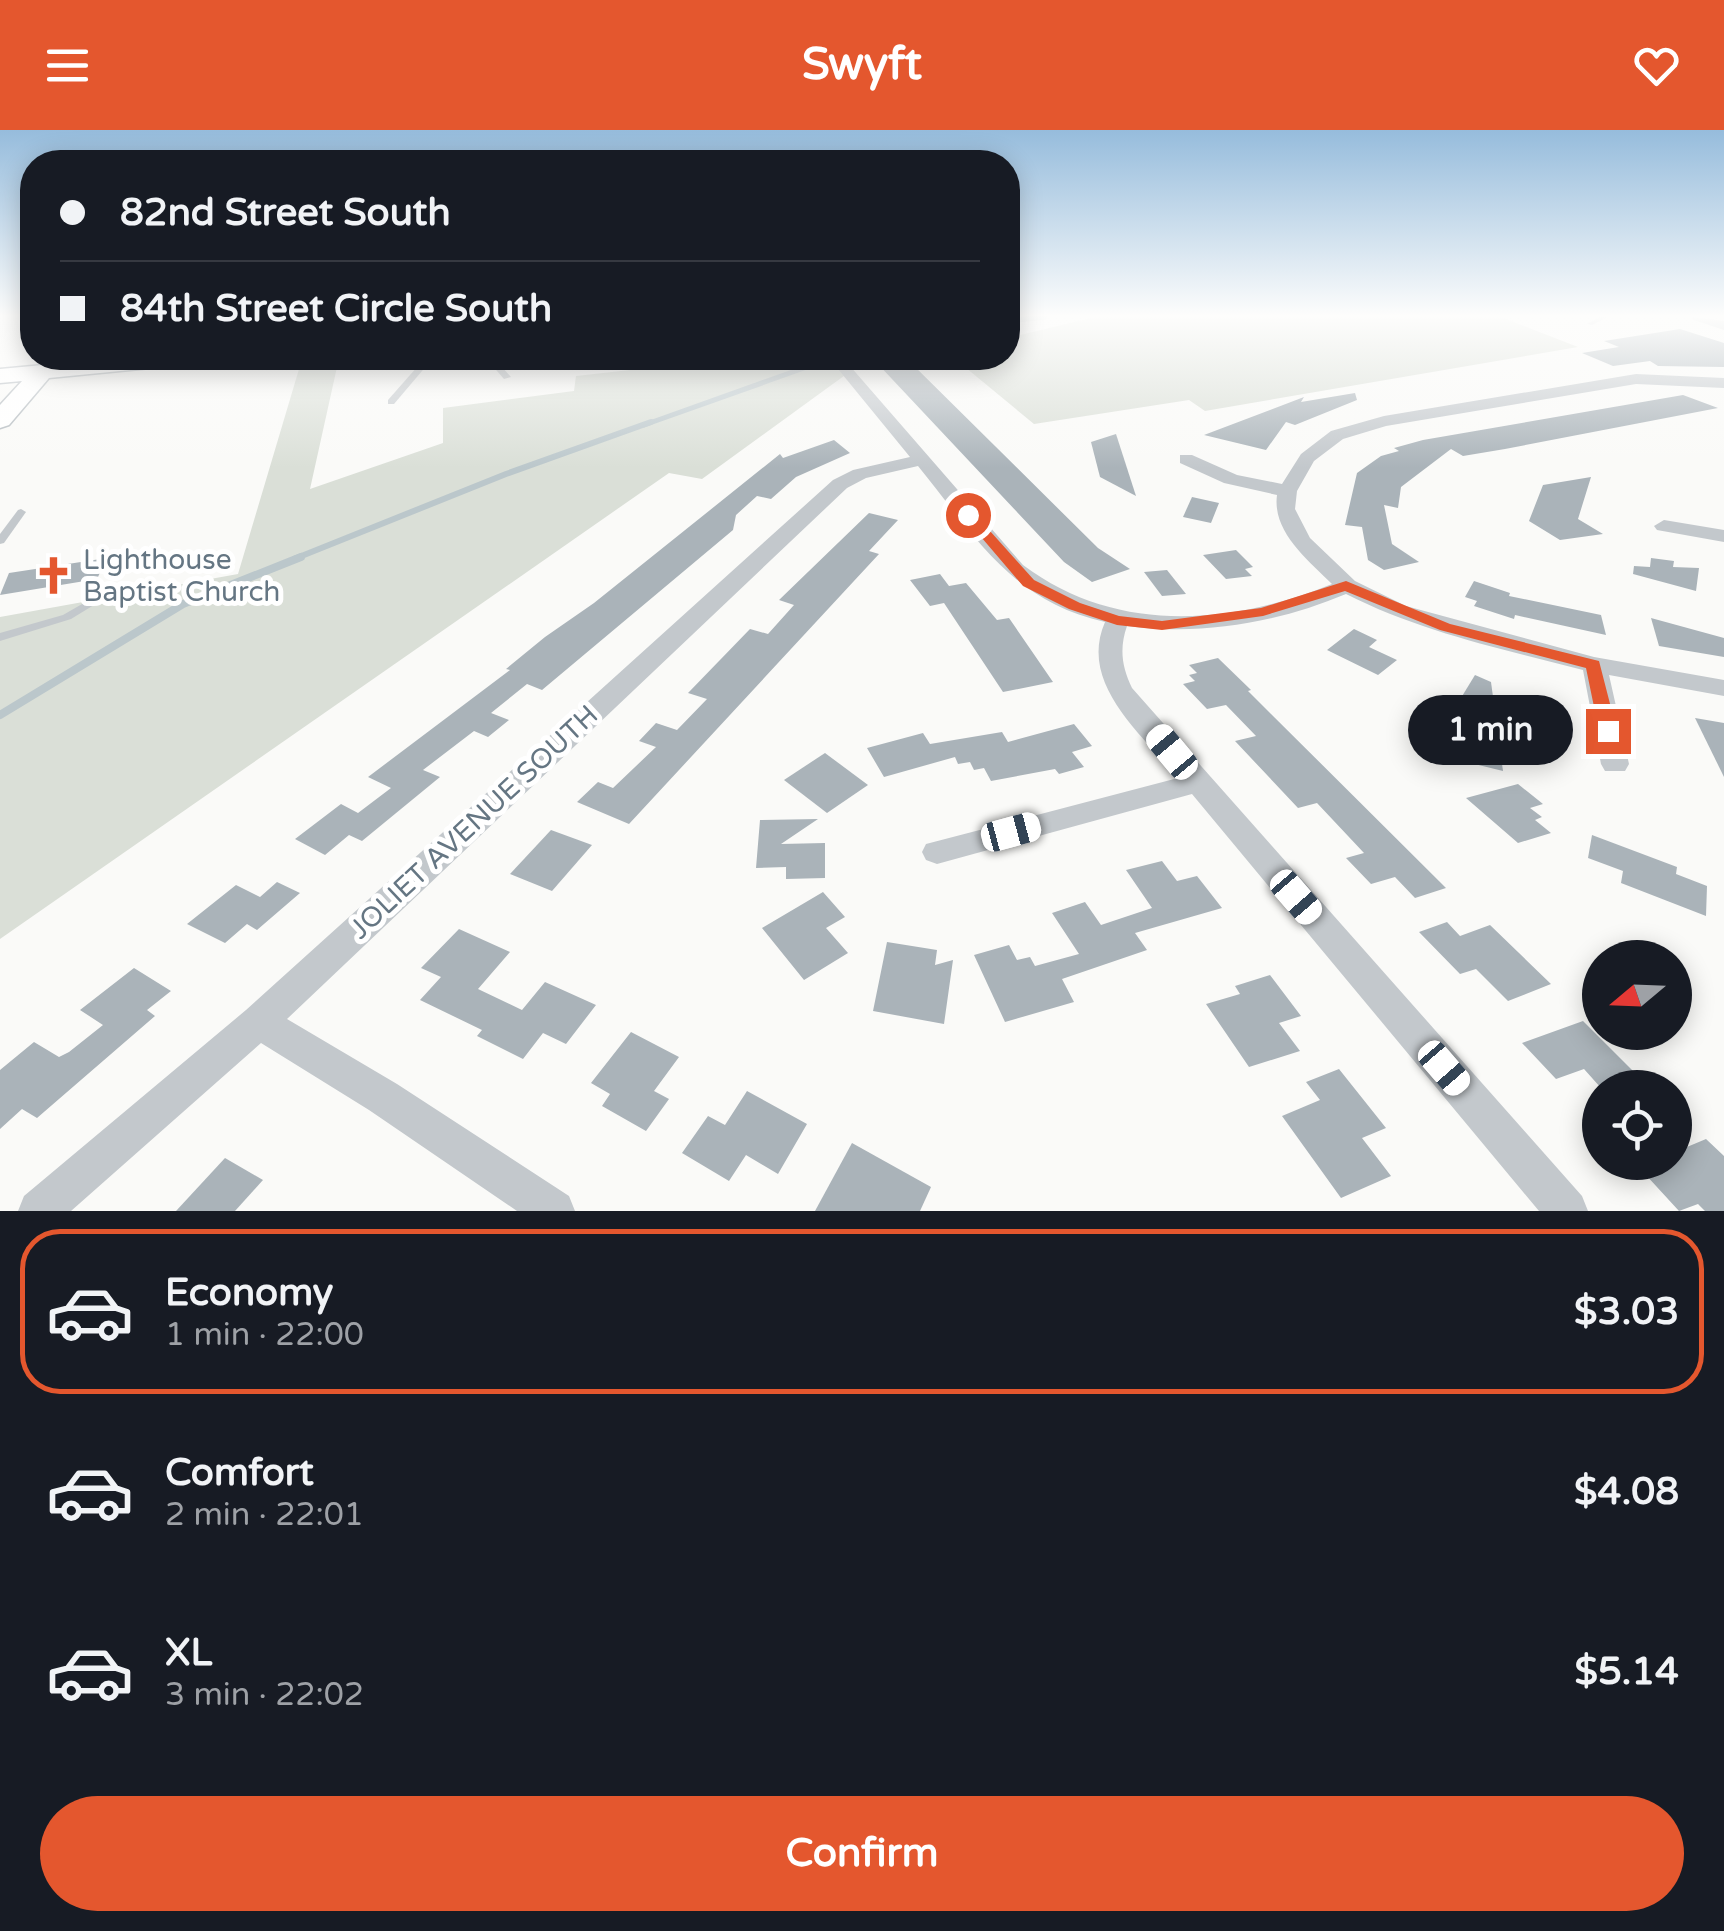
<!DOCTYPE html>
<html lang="en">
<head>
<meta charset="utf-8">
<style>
	:root { --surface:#171b24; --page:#20242c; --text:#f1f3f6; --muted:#9ea1a6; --line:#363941; --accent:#e4572e }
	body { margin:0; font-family:"Varela Round",sans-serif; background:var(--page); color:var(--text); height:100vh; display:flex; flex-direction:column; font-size:38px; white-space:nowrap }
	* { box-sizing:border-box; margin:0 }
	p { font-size:32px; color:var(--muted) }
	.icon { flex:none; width:55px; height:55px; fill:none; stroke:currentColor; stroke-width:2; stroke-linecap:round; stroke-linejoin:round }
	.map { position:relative; height:1081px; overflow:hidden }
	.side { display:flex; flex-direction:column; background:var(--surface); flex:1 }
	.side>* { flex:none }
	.banner { position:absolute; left:20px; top:20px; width:1000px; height:220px; border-radius:40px; box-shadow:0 5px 25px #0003; display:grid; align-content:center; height:220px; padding:0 40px; background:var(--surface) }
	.needle { width:65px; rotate:251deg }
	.fabs { position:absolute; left:1582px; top:810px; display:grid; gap:20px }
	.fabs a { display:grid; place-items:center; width:110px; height:110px; border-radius:50%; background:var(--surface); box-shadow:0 5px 25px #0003; font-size:50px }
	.end { position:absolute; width:45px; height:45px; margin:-22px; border:12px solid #e4572e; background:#fff; box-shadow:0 0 0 5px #fff }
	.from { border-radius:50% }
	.bubble { position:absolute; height:70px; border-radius:35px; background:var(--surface); box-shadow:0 5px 25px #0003; font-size:32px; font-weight:800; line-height:70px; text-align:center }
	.car { position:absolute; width:30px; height:60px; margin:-30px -15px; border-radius:12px; box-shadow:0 0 8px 2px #0007; background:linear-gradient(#fff 24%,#345 0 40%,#fff 0 76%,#345 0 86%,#fff 0) }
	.banner b { display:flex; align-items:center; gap:35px; height:95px; font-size:38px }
	.banner b+b { border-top:2px solid var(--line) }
	.banner i { width:25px; height:25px; background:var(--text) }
	ul { padding:18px 0 0; list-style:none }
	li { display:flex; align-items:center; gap:30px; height:165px; margin:0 20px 15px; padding:0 20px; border:5px solid transparent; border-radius:40px }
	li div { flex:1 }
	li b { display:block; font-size:38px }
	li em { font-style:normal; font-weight:800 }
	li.selected { border-color:var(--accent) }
	li>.icon { width:90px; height:90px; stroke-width:1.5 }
	.cta { display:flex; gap:20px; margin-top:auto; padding:20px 40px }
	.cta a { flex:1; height:115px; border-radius:60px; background:var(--accent); color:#fff; font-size:40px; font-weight:800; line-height:115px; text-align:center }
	header { display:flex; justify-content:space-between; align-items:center; height:130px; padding:0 40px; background:var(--accent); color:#fff; font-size:45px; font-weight:800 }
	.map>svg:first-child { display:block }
	.green { fill:#dadfd7 }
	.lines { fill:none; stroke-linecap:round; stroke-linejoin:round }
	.stream-far2 { stroke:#bbc7cb; stroke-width:5 }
	.stream-far1 { stroke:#bbc7cb; stroke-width:6 }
	.stream { stroke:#bbc7cb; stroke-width:8 }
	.building { fill:#aab3b9 }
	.secondary-casing { stroke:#b3babf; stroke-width:3 }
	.service { fill:#c3c8cc; fill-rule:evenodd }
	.minor { fill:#c3c8cc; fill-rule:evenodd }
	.secondary { fill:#fff; fill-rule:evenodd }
	.route { fill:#e4572e }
	.labels { text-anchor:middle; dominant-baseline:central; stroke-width:10; stroke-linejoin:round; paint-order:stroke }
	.poi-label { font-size:28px; fill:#657683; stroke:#fff; text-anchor:start }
	.street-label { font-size:28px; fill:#657683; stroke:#fff }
</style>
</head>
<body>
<header><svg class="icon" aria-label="menu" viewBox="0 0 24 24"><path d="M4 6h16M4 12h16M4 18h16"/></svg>Swyft<svg class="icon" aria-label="heart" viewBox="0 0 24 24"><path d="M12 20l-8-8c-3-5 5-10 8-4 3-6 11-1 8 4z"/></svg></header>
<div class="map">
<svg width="1724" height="1081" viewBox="0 0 1724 1081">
	<rect width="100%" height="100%" fill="#fafaf8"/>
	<!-- green -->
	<g class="green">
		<polygon points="1095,187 1501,187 1578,217 1205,281 1189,270 1034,294 954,228 1008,228 1008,208"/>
		<polygon points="339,228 310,359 443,313 443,278 574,261 576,246 684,234 695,228 878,228 841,233 848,243 702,349 669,343 0,809 0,487 238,444 302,229"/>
	</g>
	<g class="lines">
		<!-- stream-far2 -->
		<g class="stream-far2">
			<polyline points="1008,191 1045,187"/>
			<polyline points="644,295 832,228"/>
		</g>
		<!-- stream-far1 -->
		<polyline class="stream-far1" points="294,429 506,344 651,292"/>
		<!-- stream -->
		<polyline class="stream" points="0,585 183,474 301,427"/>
	</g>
	<!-- building -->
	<g class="building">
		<polygon points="1680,199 1724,213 1724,237 1658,236 1650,231 1613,236 1582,223 1619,217 1604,211"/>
		<polygon points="880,228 906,228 1098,418 1130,439 1092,452 1064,432 876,232 884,231"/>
		<polygon points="1355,263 1357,270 1295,295 1286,292 1266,320 1204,305 1304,267 1301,272"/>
		<polygon points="1683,265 1718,278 1505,319 1463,326 1451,319 1401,357 1398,378 1384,375 1392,414 1419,432 1384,440 1368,430 1362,397 1345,395 1357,343 1381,326 1399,321 1394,318 1423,310"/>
		<polygon points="1116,304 1136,366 1100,347 1091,312"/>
		<polygon points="834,310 850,323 796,347 771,369 757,366 736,385 733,400 542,560 527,554 491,583 509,590 488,607 474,601 423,640 440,647 362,711 349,705 325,725 295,709 341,674 358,683 391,658 368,647 510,540 506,539 545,507 594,473 780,324 783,328"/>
		<polygon points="1591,347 1578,389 1603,404 1560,410 1529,391 1543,355"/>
		<polygon points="1192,367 1219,373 1211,393 1183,387"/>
		<polygon points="869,383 898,390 869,421 879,424 629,694 577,672 598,652 613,658 656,617 639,611 656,593 677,600 707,569 688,563 750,499 768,504 794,475 779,470"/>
		<polygon points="1236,420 1253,437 1245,439 1252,446 1226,449 1203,425"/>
		<polygon points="107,428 97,449 0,465 9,443"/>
		<polygon points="1651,428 1674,431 1673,437 1699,438 1696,461 1633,444 1634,436 1650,437"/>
		<polygon points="1167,440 1186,464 1162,466 1144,442"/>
		<polygon points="940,444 949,456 966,453 997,490 1009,488 1053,552 1003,562 944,473 930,476 910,450"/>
		<polygon points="1474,451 1510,463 1509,466 1601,485 1606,505 1515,485 1514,489 1474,476 1477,471 1465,467"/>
		<polygon points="1651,488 1724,508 1724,527 1659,516"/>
		<polygon points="1354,499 1377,510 1369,517 1397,530 1378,545 1327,520"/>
		<polygon points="1218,528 1251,560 1248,561 1446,758 1415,768 1395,747 1371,754 1346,728 1364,723 1317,673 1298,678 1235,611 1256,606 1226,575 1207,579 1183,554 1195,551 1189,545 1197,543 1189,535"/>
		<polygon points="1475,545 1491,552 1503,641 1454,629 1450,586"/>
		<polygon points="1695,588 1724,593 1724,647"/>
		<polygon points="1074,594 1092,616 1072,622 1084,637 1059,644 1055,639 991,651 984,638 974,640 970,632 958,634 955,627 884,647 867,618 923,603 930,614 1002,602 1008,612"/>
		<polygon points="825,623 868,655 827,683 784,650"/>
		<polygon points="1518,654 1543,674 1530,678 1542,687 1535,690 1551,703 1518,713 1466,668"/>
		<polygon points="818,689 781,714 825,713 825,748 786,749 786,737 756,738 760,690"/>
		<polygon points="551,700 592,715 552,761 510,744"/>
		<polygon points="1592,705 1677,737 1676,744 1707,756 1706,786 1621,753 1623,741 1588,728"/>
		<polygon points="1162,731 1177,751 1197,746 1222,778 1135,803 1147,820 1062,849 1074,872 1005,892 974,825 1009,815 1017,830 1030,827 1035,836 1079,824 1052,783 1085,772 1101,795 1152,778 1126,740"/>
		<polygon points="277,752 300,763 257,800 247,794 225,813 187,794 236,755 260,767"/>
		<polygon points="823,762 845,787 826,798 848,823 804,850 762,798"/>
		<polygon points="1447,792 1460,806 1490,795 1551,854 1508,871 1476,839 1460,844 1419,802"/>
		<polygon points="459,799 510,822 478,859 522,880 545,852 596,875 566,914 543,903 523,929 477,906 482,900 420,870 441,847 421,838"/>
		<polygon points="887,812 937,820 935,835 953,830 944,894 873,881"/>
		<polygon points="134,838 171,861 147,880 155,886 37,988 22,979 0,999 0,940 34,912 59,927 69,922 103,895 80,880"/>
		<polygon points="1270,845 1301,886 1279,893 1300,921 1249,937 1206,874 1240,864 1235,856"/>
		<polygon points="1583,891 1650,958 1601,958 1584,939 1556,949 1522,913"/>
		<polygon points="631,902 679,927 654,961 669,969 646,1001 602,976 610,964 591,953"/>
		<polygon points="1339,939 1386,998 1362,1008 1391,1046 1341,1068 1282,986 1320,970 1306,952"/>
		<polygon points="747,961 807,994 778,1044 746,1025 729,1051 682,1023 708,986 725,995"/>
		<polygon points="1706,1009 1724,1026 1724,1081 1705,1081 1698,1074 1679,1081 1634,1032 1675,1032 1675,1022"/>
		<polygon points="852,1013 931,1057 920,1081 815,1081"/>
		<polygon points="225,1028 263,1050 235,1081 176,1081"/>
	</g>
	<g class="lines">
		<defs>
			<polygon id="secondary" points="118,228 192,228 181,235 49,248 9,295 0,298 0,275 22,251 0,253 0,239"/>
		</defs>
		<!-- secondary casing -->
		<use href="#secondary" class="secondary-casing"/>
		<!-- service -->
		<g class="service">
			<polygon points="1600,187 1608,187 1592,195 1587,194"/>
			<polygon points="425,228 433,228 394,274 388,274 388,270"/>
			<polygon points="474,228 495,229 511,247 504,249 490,233 474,230"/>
			<polygon points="21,379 26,382 4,413 0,414 0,404 18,380"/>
			<polygon points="103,462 109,465 107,467 71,489 0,511 0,503 63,485"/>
		</g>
		<!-- minor -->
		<g class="minor">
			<polygon points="1692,187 1724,191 1724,200 1694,190"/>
			<path d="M829 228H843L1023 435C1115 504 1229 496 1332 454 1308 430 1272 402 1277 365L1224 353 1180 333V325H1192L1237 345 1282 354 1301 324 1331 301 1384 286 1636 244 1724 248V258L1636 254 1386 296 1343 309 1314 331 1297 361 1295 379 1310 408 1355 451 1406 476 1594 527 1724 550V566L1609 545 1629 634 1625 641H1605L1601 634 1583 540C1502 519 1421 502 1346 464 1277 493 1201 506 1127 496 1119 519 1122 537 1132 558L1582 1066 1588 1081H1539L1192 664 937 734 926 730 922 722 926 714 1178 648C1142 604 1078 554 1105 492 1011 471 975 406 918 336L866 348 847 358 287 889 397 954 569 1066 575 1081H517L369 980 261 913 71 1081H18L24 1066 246 880 833 350 853 340 910 327Z"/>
			<polygon points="1664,390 1724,400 1724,412 1657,400 1654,396"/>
		</g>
		<!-- secondary -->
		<use href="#secondary" class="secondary"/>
	</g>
	<!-- sky -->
	<linearGradient id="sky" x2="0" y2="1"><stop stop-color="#96bcdc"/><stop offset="0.55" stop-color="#fdfdfc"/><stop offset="1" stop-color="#fdfdfc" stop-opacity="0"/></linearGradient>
	<rect width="1724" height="338" fill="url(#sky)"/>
	<!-- route -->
	<polygon class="route" points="964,382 973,382 1034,450 1080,473 1119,486 1162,491 1261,478 1346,451 1450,494 1599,531 1617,601 1608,607 1599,601 1586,538 1440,500 1345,461 1263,486 1162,500 1117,495 1069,479 1023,456 964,387"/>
	<!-- icons -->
	<defs>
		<symbol id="church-bare" viewBox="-9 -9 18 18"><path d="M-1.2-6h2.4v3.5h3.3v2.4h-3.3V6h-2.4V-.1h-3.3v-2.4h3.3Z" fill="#e4572e" stroke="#fff" stroke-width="2.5" paint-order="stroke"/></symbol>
	</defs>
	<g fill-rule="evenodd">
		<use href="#church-bare" x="26" y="418" width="55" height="55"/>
	</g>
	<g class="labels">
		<!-- poi labels -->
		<g class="poi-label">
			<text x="83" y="430">Lighthouse<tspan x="83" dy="32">Baptist Church</tspan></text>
		</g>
		<!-- street labels -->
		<g class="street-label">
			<text transform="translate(474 692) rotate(-43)">JOLIET AVENUE SOUTH</text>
		</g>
	</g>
</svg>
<div class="fabs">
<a><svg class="needle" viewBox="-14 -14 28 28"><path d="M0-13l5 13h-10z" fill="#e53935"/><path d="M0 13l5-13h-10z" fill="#9ea1a6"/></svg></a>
<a><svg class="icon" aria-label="locate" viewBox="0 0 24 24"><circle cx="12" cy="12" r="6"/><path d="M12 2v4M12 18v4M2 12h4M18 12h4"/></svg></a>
</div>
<i class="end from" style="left:968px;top:385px"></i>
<i class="end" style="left:1608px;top:601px"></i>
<div class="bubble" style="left:1408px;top:565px;width:165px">1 min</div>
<i class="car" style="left:1172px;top:622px;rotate:320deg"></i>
<i class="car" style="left:1011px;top:702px;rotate:75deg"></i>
<i class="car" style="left:1296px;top:767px;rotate:139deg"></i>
<i class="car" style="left:1444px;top:938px;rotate:139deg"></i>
<div class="banner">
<b><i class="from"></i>82nd Street South</b>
<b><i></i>84th Street Circle South</b>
</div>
</div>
<section class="side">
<ul>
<li class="selected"><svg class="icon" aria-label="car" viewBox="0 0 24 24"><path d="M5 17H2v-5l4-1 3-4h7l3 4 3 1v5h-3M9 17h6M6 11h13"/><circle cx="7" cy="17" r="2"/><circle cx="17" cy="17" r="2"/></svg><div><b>Economy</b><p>1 min · 22:00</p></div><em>$3.03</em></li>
<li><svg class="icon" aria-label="car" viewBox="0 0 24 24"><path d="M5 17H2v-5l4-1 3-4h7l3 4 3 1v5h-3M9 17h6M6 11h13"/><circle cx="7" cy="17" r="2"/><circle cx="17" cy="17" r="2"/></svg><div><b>Comfort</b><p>2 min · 22:01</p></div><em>$4.08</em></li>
<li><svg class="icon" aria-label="car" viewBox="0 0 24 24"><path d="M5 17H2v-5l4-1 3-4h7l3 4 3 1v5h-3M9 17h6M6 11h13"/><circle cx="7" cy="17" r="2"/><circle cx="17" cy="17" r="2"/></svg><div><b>XL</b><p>3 min · 22:02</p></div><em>$5.14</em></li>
</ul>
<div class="cta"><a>Confirm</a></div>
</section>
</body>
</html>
